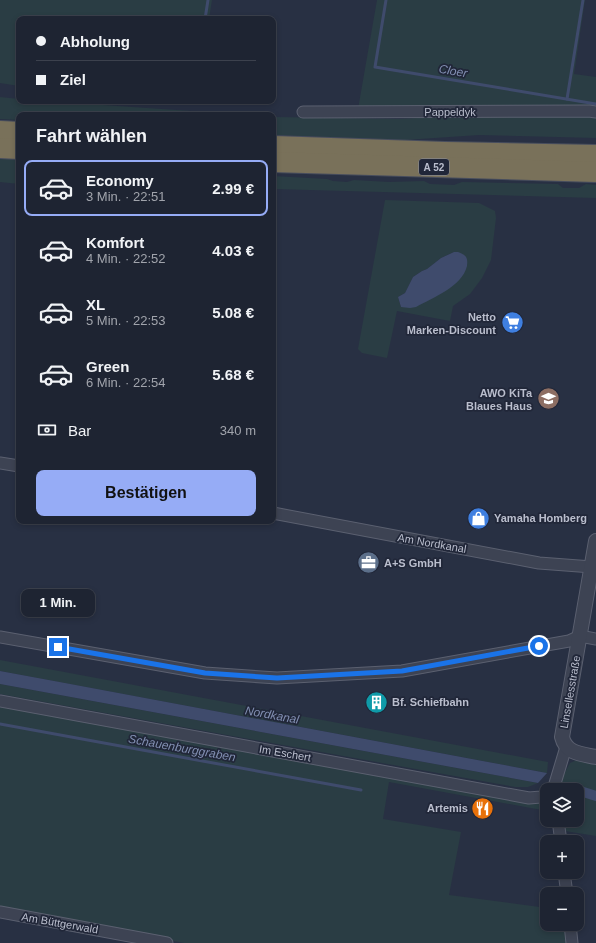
<!DOCTYPE html>
<html lang="de">
<head>
<meta charset="utf-8">
<style>
	:root { --surface:#1e2432; --page:#262c3a; --text:#f1f3f6; --muted:#a1a4ac; --line:#3c414d; --accent:#96acf6 }
	body { margin:0; font-family:Helvetica,sans-serif; background:var(--page); color:var(--text); height:100vh; display:flex; flex-direction:column; font-size:15px; white-space:nowrap }
	* { box-sizing:border-box; margin:0 }
	p { font-size:13px; color:var(--muted) }
	.icon { flex:none; width:22px; height:22px; fill:none; stroke:currentColor; stroke-width:2; stroke-linecap:round; stroke-linejoin:round }
	.map { position:relative; flex:1; overflow:hidden }
	.side { position:absolute; left:16px; top:112px; width:260px; height:412px; display:flex; flex-direction:column; background:var(--surface); border-radius:8px; box-shadow:0 2px 6px #0003,0 0 0 1px var(--line) }
	.side>* { flex:none }
	.top-card { position:absolute; left:16px; top:16px; width:260px; height:88px; border-radius:8px; box-shadow:0 2px 6px #0003,0 0 0 1px var(--line); display:grid; align-content:center; height:88px; padding:0 20px; background:var(--surface) }
	.tools { position:absolute; left:540px; top:783px; display:grid; gap:8px }
	.tools a { display:grid; place-items:center; width:44px; height:44px; border-radius:8px; background:var(--surface); box-shadow:0 2px 6px #0003,0 0 0 1px var(--line); font-size:20px }
	.end { position:absolute; width:18px; height:18px; margin:-9px; border:5px solid #1a73e8; background:#fff; box-shadow:0 0 0 2px #fff }
	.from { border-radius:50% }
	.bubble { position:absolute; height:28px; border-radius:8px; background:var(--surface); box-shadow:0 2px 6px #0003,0 0 0 1px var(--line); font-size:13px; font-weight:700; line-height:28px; text-align:center }
	.top-card b { display:flex; align-items:center; gap:14px; height:38px; font-size:15px }
	.top-card b+b { border-top:1px solid var(--line) }
	.top-card i { width:10px; height:10px; background:var(--text) }
	ul { padding:0; list-style:none }
	li { display:flex; align-items:center; gap:12px; height:56px; margin:0 8px 6px; padding:0 12px; border:2px solid transparent; border-radius:8px }
	li div { flex:1 }
	li b { display:block; font-size:15px }
	li em { font-style:normal; font-weight:700 }
	li.active { border-color:var(--accent) }
	li>.icon { width:36px; height:36px; stroke-width:1.5 }
	h2 { padding:0 20px; font-size:18px; line-height:48px }
	.pay { display:flex; align-items:center; gap:10px; height:44px; padding:0 20px; font-size:15px }
	.pay p { margin-inline-start:auto }
	.action { display:flex; gap:8px; margin-top:auto; padding:8px 20px }
	.action a { flex:1; height:46px; border-radius:8px; background:var(--accent); color:#111; font-size:16px; font-weight:700; line-height:46px; text-align:center }
	.map>svg:first-child { display:block }
	.green { fill:#2a3d44; fill-rule:evenodd }
	.water { fill:#3f4b6c }
	.lines { fill:none; stroke-linecap:round; stroke-linejoin:round }
	.stream { stroke:#3f4b6c; stroke-width:3 }
	.canal { stroke:#3f4b6c; stroke-width:10 }
	.minor-casing { stroke:#5b6070; stroke-width:13 }
	.tertiary-casing { stroke:#5b6070; stroke-width:16 }
	.motorway-casing { stroke:#474d5d; stroke-width:22 }
	.minor { stroke:#3d4353; stroke-width:11 }
	.tertiary { stroke:#3d4353; stroke-width:14 }
	.motorway { stroke:#79715a; stroke-width:20 }
	.route { stroke:#1a73e8; stroke-width:5 }
	.labels { text-anchor:middle; dominant-baseline:central; stroke-width:3.5; stroke-linejoin:round; paint-order:stroke }
	.shield { fill:#212739; stroke:#8c91a1; stroke-width:1 }
	.shield-label { font-size:10px; font-weight:bold; fill:#babecd }
	.street-label { font-size:11px; fill:#babecd; stroke:#212739 }
	.poi-label { font-size:11px; font-weight:bold; fill:#babecd; stroke:#212739; text-anchor:end }
	.water-label { font-size:12px; font-style:italic; fill:#828fb2; stroke:#212739 }
</style>
</head>
<body>
<div class="map">
<svg width="596" height="943" viewBox="0 0 596 943">
	<rect width="100%" height="100%" fill="#283043"/>
	<!-- green -->
	<g class="green">
		<polygon points="0,0 212,0 209,19 19,19 19,86 0,83"/>
		<polygon points="377,0 585,0 574,74 596,77 596,108 513,106 358,109"/>
		<polygon points="0,97 19,99 19,101 44,101 250,115 19,115 19,120 0,119"/>
		<polygon points="455,116 568,116 596,117 596,138 479,135 405,140 273,135 273,117 399,119"/>
		<polygon points="0,158 19,160 19,184 0,182"/>
		<polygon points="273,176 327,179 333,181 347,182 354,180 389,182 424,181 430,184 454,185 462,182 558,184 563,188 579,188 586,184 596,185 596,198 273,189"/>
		<path d="M385 200 479 203 495 211 496 218 491 260 482 278 470 294 453 306 450 321 397 311 387 358 362 353 358 349ZM454 252 401 307 398 297 405 293 413 277 422 271 427 269 441 258Z"/>
		<polygon points="0,660 548,762 547,773 0,671"/>
		<polygon points="0,684 538,783 528,787 515,787 0,694"/>
		<polygon points="0,706 547,805 547,811 389,782 383,819 461,832 449,895 547,908 547,924 565,924 567,943 184,943 0,909"/>
		<polygon points="579,759 596,763 596,836 565,831 564,820 577,820 577,790 561,790 562,778 570,763"/>
	</g>
	<!-- water -->
	<g class="water">
		<path d="M454 252H458C461 253 465 255 466 257 468 260 467 264 467 266 462 287 432 298 416 307L410 308 401 307 398 297 405 293 413 277 422 271 427 269 441 258Z"/>
		<polygon points="0,671 65,683 547,773 538,783 0,684"/>
	</g>
	<g class="lines">
		<!-- stream -->
		<g class="stream">
			<polyline points="386,0 375,67 596,104"/>
			<polyline points="205,19 208,0"/>
			<polyline points="567,99 583,0"/>
			<polyline points="0,724 361,790"/>
		</g>
		<!-- canal -->
		<polyline class="canal" points="577,790 596,796"/>
		<defs>
			<g id="minor">
				<polyline points="303,112 589,111 596,112"/>
				<polyline points="0,463 19,466"/>
				<polyline points="273,513 539,563 592,567"/>
				<polyline points="0,637 205,673 277,678 402,671 569,641 580,636 596,639"/>
				<polyline points="0,701 529,798 541,797 547,795"/>
				<polyline points="553,790 566,747"/>
				<polyline points="558,820 561,842"/>
				<polyline points="564,872 567,894"/>
				<polyline points="0,912 167,943"/>
				<polyline points="570,924 572,943"/>
			</g>
			<path id="tertiary" d="M596 541 562 737C566 754 582 754 596 757"/>
			<g id="motorway">
				<polyline points="0,131 19,132"/>
				<polyline points="273,146 445,152 596,155"/>
				<polyline points="0,148 19,149"/>
				<polyline points="273,162 596,172"/>
			</g>
		</defs>
		<!-- minor casing -->
		<use href="#minor" class="minor-casing"/>
		<!-- tertiary casing -->
		<use href="#tertiary" class="tertiary-casing"/>
		<!-- motorway casing -->
		<use href="#motorway" class="motorway-casing"/>
		<!-- minor -->
		<use href="#minor" class="minor"/>
		<!-- tertiary -->
		<use href="#tertiary" class="tertiary"/>
		<!-- motorway -->
		<use href="#motorway" class="motorway"/>
	</g>
	<g class="lines">
		<!-- route -->
		<polyline class="route" points="58,647 205,673 277,678 402,671 539,646"/>
	</g>
	<!-- icons -->
	<defs>
		<symbol id="supermarket-disc" viewBox="-11 -11 22 22"><circle r="9.5" fill="#3f7fe0" stroke="#212739"/><path d="M-6-5.5h2.5l.6 2H6L4.5 2H-2.5L-4.4-4H-6ZM-1.5 3.2a1.3 1.3 0 1 0 .1 0ZM3 3.2a1.3 1.3 0 1 0 .1 0Z" fill="#fff"/></symbol>
		<symbol id="school-disc" viewBox="-11 -11 22 22"><circle r="9.5" fill="#8d6e63" stroke="#212739"/><path d="M0-5L7-2L0 1L-7-2ZM-4 1L0 2.5L4 1V4Q0 6-4 4Z" fill="#fff"/></symbol>
		<symbol id="shop-disc" viewBox="-11 -11 22 22"><circle r="9.5" fill="#3f7fe0" stroke="#212739"/><path d="M-5-2.5h2.3a2.7 3.5 0 0 1 5.4 0H5L5.5 6h-11ZM-1.5-2.5h3a1.5 2.3 0 0 0-3 0Z" fill="#fff"/></symbol>
		<symbol id="office-disc" viewBox="-11 -11 22 22"><circle r="9.5" fill="#5c6f8a" stroke="#212739"/><path d="M-6-3h4V-5.5h4V-3h4V5H-6ZM-1-4.5V-3h2v-1.5ZM-6 0V1H6V0Z" fill="#fff"/></symbol>
		<symbol id="building-disc" viewBox="-11 -11 22 22"><circle r="9.5" fill="#0f9aa8" stroke="#212739"/><path d="M-4-6H4V6H1V3H-1V6H-4ZM-2.5-4.3h1.7v1.8h-1.7ZM.8-4.3h1.7v1.8H.8ZM-2.5-1h1.7V.8h-1.7ZM.8-1h1.7V.8H.8Z" fill="#fff"/></symbol>
		<symbol id="restaurant-disc" viewBox="-11 -11 22 22"><circle r="9.5" fill="#e8710a" stroke="#212739"/><path d="M-5-6h1v4h1v-4h1v4h1v-4h1v5L-1.5 .5V6h-2V.5L-5-1ZM5-6V6H3V1.5H1.5Q1.5-4 5-6Z" fill="#fff"/></symbol>
	</defs>
	<g fill-rule="evenodd">
		<use href="#supermarket-disc" x="500" y="310" width="25" height="25"/>
		<use href="#school-disc" x="536" y="386" width="25" height="25"/>
		<use href="#shop-disc" x="466" y="506" width="25" height="25"/>
		<use href="#office-disc" x="356" y="550" width="25" height="25"/>
		<use href="#building-disc" x="364" y="690" width="25" height="25"/>
		<use href="#restaurant-disc" x="470" y="796" width="25" height="25"/>
	</g>
	<g class="labels">
		<!-- shield labels -->
		<rect class="shield" x="419" y="159" width="30" height="16" rx="3"/>
		<g class="shield-label">
			<text x="434" y="167">A 52</text>
		</g>
		<!-- street labels -->
		<g class="street-label">
			<text x="450" y="112">Pappeldyk</text>
			<text transform="translate(432 543) rotate(10)">Am Nordkanal</text>
			<text transform="translate(570 692) rotate(-80)">Linsellesstraße</text>
			<text transform="translate(285 753) rotate(10)">Im Eschert</text>
			<text transform="translate(60 923) rotate(10)">Am Büttgerwald</text>
		</g>
		<!-- poi labels -->
		<g class="poi-label">
			<text x="496" y="317">Netto<tspan x="496" dy="13">Marken-Discount</tspan></text>
			<text x="532" y="393">AWO KiTa<tspan x="532" dy="13">Blaues Haus</tspan></text>
			<text x="494" y="518" text-anchor="start">Yamaha Homberg</text>
			<text x="384" y="563" text-anchor="start">A+S GmbH</text>
			<text x="392" y="702" text-anchor="start">Bf. Schiefbahn</text>
			<text x="468" y="808">Artemis</text>
		</g>
		<!-- water labels -->
		<g class="water-label">
			<text transform="translate(453 71) rotate(10)">Cloer</text>
			<text transform="translate(272 715) rotate(10)">Nordkanal</text>
			<text transform="translate(182 748) rotate(10)">Schauenburggraben</text>
		</g>
	</g>
</svg>
<div class="tools">
<a><svg class="icon" aria-label="layers" viewBox="0 0 24 24"><path d="M12 4l9 5-9 5-9-5zM3 14l9 5 9-5"/></svg></a>
<a>+</a>
<a>−</a>
</div>
<i class="end from" style="left:539px;top:646px"></i>
<i class="end" style="left:58px;top:647px"></i>
<div class="bubble" style="left:21px;top:589px;width:74px">1 Min.</div>
<div class="top-card">
<b><i class="from"></i>Abholung</b>
<b><i></i>Ziel</b>
</div>
<section class="side">
<h2>Fahrt wählen</h2>
<ul>
<li class="active"><svg class="icon" aria-label="car" viewBox="0 0 24 24"><path d="M5 17H2v-5l4-1 3-4h7l3 4 3 1v5h-3M9 17h6M6 11h13"/><circle cx="7" cy="17" r="2"/><circle cx="17" cy="17" r="2"/></svg><div><b>Economy</b><p>3 Min. · 22:51</p></div><em>2.99 €</em></li>
<li><svg class="icon" aria-label="car" viewBox="0 0 24 24"><path d="M5 17H2v-5l4-1 3-4h7l3 4 3 1v5h-3M9 17h6M6 11h13"/><circle cx="7" cy="17" r="2"/><circle cx="17" cy="17" r="2"/></svg><div><b>Komfort</b><p>4 Min. · 22:52</p></div><em>4.03 €</em></li>
<li><svg class="icon" aria-label="car" viewBox="0 0 24 24"><path d="M5 17H2v-5l4-1 3-4h7l3 4 3 1v5h-3M9 17h6M6 11h13"/><circle cx="7" cy="17" r="2"/><circle cx="17" cy="17" r="2"/></svg><div><b>XL</b><p>5 Min. · 22:53</p></div><em>5.08 €</em></li>
<li><svg class="icon" aria-label="car" viewBox="0 0 24 24"><path d="M5 17H2v-5l4-1 3-4h7l3 4 3 1v5h-3M9 17h6M6 11h13"/><circle cx="7" cy="17" r="2"/><circle cx="17" cy="17" r="2"/></svg><div><b>Green</b><p>6 Min. · 22:54</p></div><em>5.68 €</em></li>
</ul>
<div class="pay"><svg class="icon" aria-label="cash" viewBox="0 0 24 24"><path d="M3 7h18v10H3z"/><circle cx="12" cy="12" r="2"/></svg>Bar<p>340 m</p></div>
<div class="action"><a>Bestätigen</a></div>
</section>
</div>
</body>
</html>
